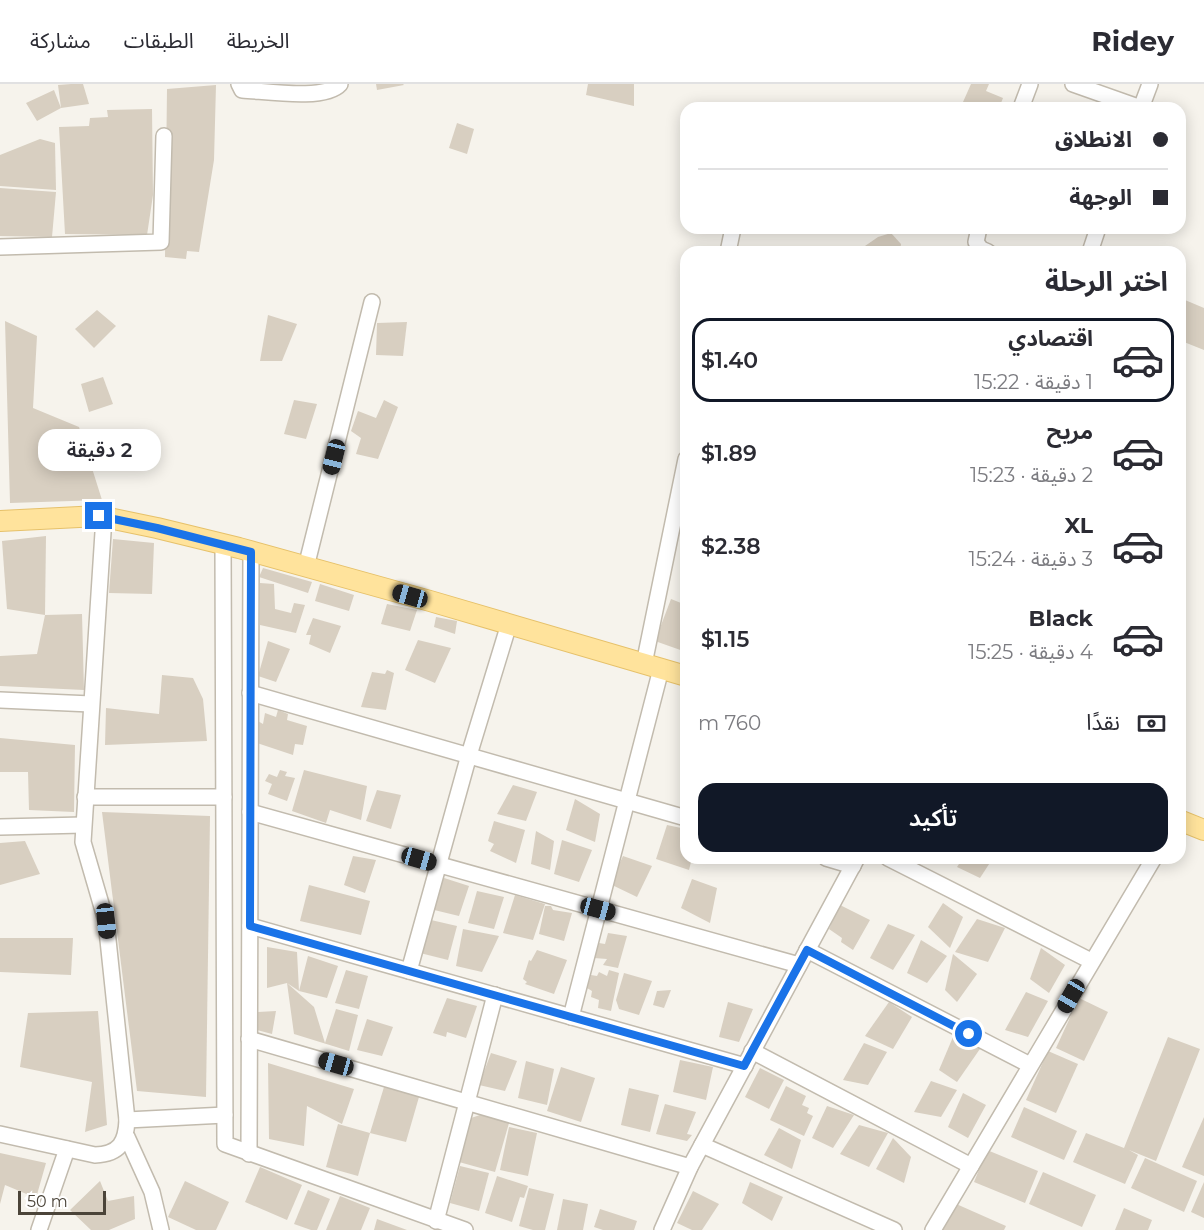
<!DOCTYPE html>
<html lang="ar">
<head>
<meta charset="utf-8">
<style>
	:root { --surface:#fff; --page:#f2f2f3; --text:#2b2b33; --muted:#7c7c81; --line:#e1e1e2; --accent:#111827 }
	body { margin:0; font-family:Montserrat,"Noto Sans Arabic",sans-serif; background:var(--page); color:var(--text); direction:rtl; height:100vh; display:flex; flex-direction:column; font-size:22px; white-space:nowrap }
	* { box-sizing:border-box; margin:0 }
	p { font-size:20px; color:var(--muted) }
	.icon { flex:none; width:33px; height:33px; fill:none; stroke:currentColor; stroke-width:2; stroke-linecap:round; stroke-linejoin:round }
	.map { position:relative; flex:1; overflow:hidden; direction:ltr }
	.sheet { position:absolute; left:680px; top:162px; width:506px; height:618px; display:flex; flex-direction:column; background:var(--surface); border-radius:18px; box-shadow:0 3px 15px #0003; direction:rtl }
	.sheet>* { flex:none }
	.banner { position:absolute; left:680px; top:18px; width:506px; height:132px; border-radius:18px; box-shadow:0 3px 15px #0003; direction:rtl; display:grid; align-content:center; height:132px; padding:0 18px; background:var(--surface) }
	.scale { position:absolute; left:18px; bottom:15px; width:88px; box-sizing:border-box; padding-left:6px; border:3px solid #4b4439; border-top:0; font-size:16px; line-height:21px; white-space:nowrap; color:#4b4439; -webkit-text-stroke:4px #fff; paint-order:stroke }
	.end { position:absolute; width:27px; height:27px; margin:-14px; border:8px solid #1a73e8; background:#fff; box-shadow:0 0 0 3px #fff }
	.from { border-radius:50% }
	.bubble { position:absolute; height:42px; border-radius:18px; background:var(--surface); box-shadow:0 3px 15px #0003; font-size:20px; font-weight:600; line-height:42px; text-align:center; direction:rtl }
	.car { position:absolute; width:18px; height:36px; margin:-18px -9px; border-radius:8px; box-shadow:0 0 4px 2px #0007; background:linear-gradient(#222 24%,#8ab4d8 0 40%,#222 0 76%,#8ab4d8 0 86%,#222 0) }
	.banner b { display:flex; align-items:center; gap:21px; height:57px; font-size:22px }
	.banner b+b { border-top:2px solid var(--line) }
	.banner i { width:15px; height:15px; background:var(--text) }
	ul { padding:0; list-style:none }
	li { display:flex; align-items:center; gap:18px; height:84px; margin:0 12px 9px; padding:0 6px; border:3px solid transparent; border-radius:18px }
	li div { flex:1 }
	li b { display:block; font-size:22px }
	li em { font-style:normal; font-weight:600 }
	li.selected { border-color:var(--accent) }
	li>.icon { width:54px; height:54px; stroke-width:1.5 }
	h2 { padding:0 18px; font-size:27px; line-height:72px }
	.pay { display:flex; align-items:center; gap:15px; height:66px; padding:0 18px; font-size:22px }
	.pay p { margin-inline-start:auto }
	.cta { display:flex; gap:12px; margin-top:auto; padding:12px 18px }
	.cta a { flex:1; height:69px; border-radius:18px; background:var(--accent); color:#fff; font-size:24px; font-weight:600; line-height:69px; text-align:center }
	header { display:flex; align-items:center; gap:36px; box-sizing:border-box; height:84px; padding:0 30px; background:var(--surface); border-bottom:2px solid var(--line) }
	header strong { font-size:28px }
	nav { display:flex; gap:33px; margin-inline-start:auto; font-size:21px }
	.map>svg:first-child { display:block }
	.building { fill:#d8cfc1 }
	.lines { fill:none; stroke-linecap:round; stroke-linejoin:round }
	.minor-casing { stroke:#c2bbae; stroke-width:18 }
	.major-casing { stroke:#e6c16a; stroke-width:22 }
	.minor { stroke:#fff; stroke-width:15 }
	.major { stroke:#ffe39c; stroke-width:20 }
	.route { stroke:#1a73e8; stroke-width:8 }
</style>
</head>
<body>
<header>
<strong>Ridey</strong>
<nav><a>الخريطة</a><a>الطبقات</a><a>مشاركة</a></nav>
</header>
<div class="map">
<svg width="1204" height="1146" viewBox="0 0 1204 1146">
	<rect width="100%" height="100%" fill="#f6f3ec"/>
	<!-- building -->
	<g class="building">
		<polygon points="71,0 83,0 89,20 61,24 37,37 26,19 54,6 61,24 58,1"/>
		<polygon points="376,0 403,0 404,1 377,6"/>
		<polygon points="588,0 634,0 634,22 586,11"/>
		<polygon points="971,0 989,0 986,7 1003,14 999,24 986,19 984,24 979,24 963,18"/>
		<polygon points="216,1 214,76 199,168 187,167 186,175 165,173 167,5"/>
		<polygon points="1092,18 1108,24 1090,24"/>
		<polygon points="152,25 153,111 147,151 65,150 59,43 89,42 90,34 108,33 107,26"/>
		<polygon points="457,39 474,45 467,70 449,64"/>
		<polygon points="40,55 55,59 56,106 0,102 0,71"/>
		<polygon points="0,104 56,108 52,153 0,152"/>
		<polygon points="891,149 901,160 900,168 862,168 865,162 878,153"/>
		<polygon points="1185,216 1204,224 1204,266 1179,256 1179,230"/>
		<polygon points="97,226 116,242 94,264 75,245"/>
		<polygon points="268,231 297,240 282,277 260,277"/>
		<polygon points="5,237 37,252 33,324 79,343 102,416 10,419"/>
		<polygon points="407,238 403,272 376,271 377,239"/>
		<polygon points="103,293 113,320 89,328 81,300"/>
		<polygon points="294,316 317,320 306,355 284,350"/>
		<polygon points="384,316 398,323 378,375 356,370 361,354 351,347 358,327 376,334"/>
		<polygon points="46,452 45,531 7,525 2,457"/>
		<polygon points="113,455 154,459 152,510 109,509"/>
		<polygon points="263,484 312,498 308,509 259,493"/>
		<polygon points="260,499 274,500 275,525 291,529 294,519 305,521 296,549 260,541"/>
		<polygon points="320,500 354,511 349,527 315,517"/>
		<polygon points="671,515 686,521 686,568 655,557"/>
		<polygon points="387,520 417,526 410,547 381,540"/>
		<polygon points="82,530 84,606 0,602 0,572 37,570 45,531"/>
		<polygon points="436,533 457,537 455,550 434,543"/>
		<polygon points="313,534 341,542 330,569 309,560 311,551 306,551"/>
		<polygon points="418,556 451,564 435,599 405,586"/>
		<polygon points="268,557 290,565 276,598 258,592"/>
		<polygon points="387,586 394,589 386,626 361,623 372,588 385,590"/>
		<polygon points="162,591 193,594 203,615 207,657 105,661 106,624 159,630"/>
		<polygon points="278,626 288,630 287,636 307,642 303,661 295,660 293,671 257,659 256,636 263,640 265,629 276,633"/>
		<polygon points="0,654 75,661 74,728 29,726 28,688 0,688"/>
		<polygon points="280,686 287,688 285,692 295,694 287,717 268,710 272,700 265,697 269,690 277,693"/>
		<polygon points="304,686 367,702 361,736 330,726 326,739 292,727"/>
		<polygon points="513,701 537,708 526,737 497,730"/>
		<polygon points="377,706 401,711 391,745 366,737"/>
		<polygon points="575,715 600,730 595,758 566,746"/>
		<polygon points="102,728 210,732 206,1013 137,1007"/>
		<polygon points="494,737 525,746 516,779 490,767 494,760 488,757"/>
		<polygon points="667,741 686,745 686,774 692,774 689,786 656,775"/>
		<polygon points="536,747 554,757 550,786 531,780"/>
		<polygon points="562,756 592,766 579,798 554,790"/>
		<polygon points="25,757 40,790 0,801 0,759"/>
		<polygon points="353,772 376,776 365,809 344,801"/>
		<polygon points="623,772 652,782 637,813 610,800"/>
		<polygon points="963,774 993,774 980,794 957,783"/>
		<polygon points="441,793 469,802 459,832 430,825"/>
		<polygon points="692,795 717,804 710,839 681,824"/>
		<polygon points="309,801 370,817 361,851 300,837"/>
		<polygon points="477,807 504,813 494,845 468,839"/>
		<polygon points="515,811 545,820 533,856 503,849"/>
		<polygon points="943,819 963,833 950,864 928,843"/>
		<polygon points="840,821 870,836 853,866 841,858 842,854 829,845"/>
		<polygon points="545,822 551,822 553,826 572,829 564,857 539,850"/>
		<polygon points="977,835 1005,844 988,878 955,868"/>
		<polygon points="431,836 457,842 448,876 420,869"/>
		<polygon points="888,840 915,851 893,886 870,874"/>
		<polygon points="463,845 499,852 482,888 456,882"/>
		<polygon points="608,849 627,852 618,884 603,881 607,875 594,874 599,859 605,860"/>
		<polygon points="0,854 73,854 71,891 0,888"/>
		<polygon points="921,856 947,872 927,899 907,889"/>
		<polygon points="267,863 297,868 299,907 308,872 338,882 327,914 299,907 287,899 314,923 325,959 336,925 358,931 349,967 294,950 287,899 267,904"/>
		<polygon points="1041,864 1065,881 1049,909 1030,895"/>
		<polygon points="537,866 567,876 554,910 525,900 527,898 523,895 529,876 531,877"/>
		<polygon points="953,870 977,890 957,918 945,906"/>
		<polygon points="346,886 368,892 359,925 335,919"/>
		<polygon points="609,886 619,889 611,927 598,924 599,916 591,913 592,907 587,904 591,891 597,892 599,888 607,892"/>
		<polygon points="624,889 652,897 639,931 619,925 616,916"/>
		<polygon points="671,906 664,924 653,921 657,907"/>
		<polygon points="1026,908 1048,917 1028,953 1005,946"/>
		<polygon points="447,914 477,922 466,954 447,948 446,953 433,949"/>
		<polygon points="1079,914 1108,928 1084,977 1056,964"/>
		<polygon points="728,918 753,925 739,958 719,953"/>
		<polygon points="889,918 912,933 893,965 865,952"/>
		<polygon points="98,927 107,1041 85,1048 92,998 20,983 28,929"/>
		<polygon points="276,927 272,950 257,946 258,928"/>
		<polygon points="367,935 393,943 382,972 357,966"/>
		<polygon points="953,953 982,962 957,998 939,986"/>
		<polygon points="1168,953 1200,965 1156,1077 1129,1066 1138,1071 1125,1100 1073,1078 1086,1049 1124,1064"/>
		<polygon points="864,959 887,968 868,1001 843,996"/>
		<polygon points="1048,967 1078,980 1056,1029 1026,1016"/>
		<polygon points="491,969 517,977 505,1007 479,1001"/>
		<polygon points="680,976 713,983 706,1016 673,1008"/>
		<polygon points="526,977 554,985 547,1021 518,1014"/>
		<polygon points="268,979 354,1005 342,1040 307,1022 304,1062 269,1055"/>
		<polygon points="561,983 595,994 581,1038 547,1027"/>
		<polygon points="760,984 784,996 769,1025 745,1013"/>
		<polygon points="931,997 957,1006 941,1033 914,1028"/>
		<polygon points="786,1002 806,1012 802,1021 809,1024 807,1029 813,1032 804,1052 770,1036"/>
		<polygon points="384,1003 419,1013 406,1058 370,1049"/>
		<polygon points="629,1004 659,1011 650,1048 621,1041"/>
		<polygon points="963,1009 986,1021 968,1054 948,1043"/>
		<polygon points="665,1020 696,1028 687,1050 692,1051 687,1057 656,1050"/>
		<polygon points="827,1022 854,1031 833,1064 812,1054"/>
		<polygon points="1024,1023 1077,1047 1064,1076 1011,1053"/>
		<polygon points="480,1031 509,1039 495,1088 459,1078 471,1034"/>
		<polygon points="1204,1033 1204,1092 1182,1083"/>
		<polygon points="338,1040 370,1049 358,1092 326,1083"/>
		<polygon points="859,1041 888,1049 869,1083 840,1070"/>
		<polygon points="509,1043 537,1049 528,1092 500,1086"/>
		<polygon points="779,1044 801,1056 792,1085 764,1071"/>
		<polygon points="893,1054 911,1073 904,1099 876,1085"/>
		<polygon points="987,1066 1038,1087 1025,1119 974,1098"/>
		<polygon points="0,1069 46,1079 36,1114 5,1101 0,1120"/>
		<polygon points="1145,1074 1197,1097 1184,1128 1131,1104"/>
		<polygon points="460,1082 489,1089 479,1127 450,1119"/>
		<polygon points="260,1083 302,1101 287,1136 245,1118"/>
		<polygon points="1043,1088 1096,1111 1082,1143 1029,1120"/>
		<polygon points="497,1092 528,1102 524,1114 520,1113 512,1138 485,1129"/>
		<polygon points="100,1097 108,1117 134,1112 135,1135 109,1146 91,1146 70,1126"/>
		<polygon points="185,1097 229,1118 216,1146 196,1146 168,1133"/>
		<polygon points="750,1098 783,1113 772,1137 742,1119"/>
		<polygon points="1204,1098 1204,1134 1191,1128"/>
		<polygon points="529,1104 554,1110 545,1146 533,1146 519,1142"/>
		<polygon points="308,1106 330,1115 317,1146 311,1146 294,1140"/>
		<polygon points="693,1107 719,1120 702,1146 692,1146 677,1139"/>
		<polygon points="340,1112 370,1124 361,1146 326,1146"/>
		<polygon points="563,1115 588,1120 583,1146 557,1146"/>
		<polygon points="954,1119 1006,1142 1004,1146 942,1146"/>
		<polygon points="1124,1124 1152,1136 1148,1146 1115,1146"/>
		<polygon points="600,1125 637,1137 634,1146 603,1146 594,1143"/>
		<polygon points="377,1135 407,1146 374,1146"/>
	</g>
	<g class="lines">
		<defs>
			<g id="minor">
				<path d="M239 0 242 6C265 7 325 17 340 0"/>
				<polyline points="1073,0 1141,24"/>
				<polyline points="1021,24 1030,0"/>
				<polyline points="1141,24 1150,0"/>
				<polyline points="979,144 976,158 981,165 988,168"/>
				<polyline points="0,163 161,158 164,52"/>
				<polyline points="728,168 733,144"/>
				<polyline points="1090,168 1098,144"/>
				<polyline points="223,460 225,1060 465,1146"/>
				<polyline points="306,483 372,218"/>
				<polyline points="644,580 686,375"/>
				<polyline points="250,609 686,734"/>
				<polyline points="0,616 91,620"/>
				<polyline points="85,713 224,713"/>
				<polyline points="250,728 799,881"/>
				<polyline points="0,743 83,741"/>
				<polyline points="826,774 853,782"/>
				<polyline points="888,774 1091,877"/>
				<polyline points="250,842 745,982"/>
				<polyline points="807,866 1030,981"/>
				<polyline points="409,887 469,671 509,540"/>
				<polyline points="571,933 661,585"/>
				<polyline points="249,955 690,1083"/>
				<polyline points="752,967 971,1082"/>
				<polyline points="127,1036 225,1031"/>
				<path d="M0 1050 95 1071C120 1070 126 1058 127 1036L106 837 83 758 104 433"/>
				<polyline points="127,1053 152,1108 161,1146"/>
				<polyline points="702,1061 894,1146"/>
				<polyline points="249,1070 251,468"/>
				<polyline points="436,1137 495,911"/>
				<polyline points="39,1146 67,1065"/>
				<polyline points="662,1146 690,1083 857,774"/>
				<polyline points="933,1146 1154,774"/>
			</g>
			<g id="major">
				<polyline points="0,437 99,432 157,444 239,464 430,517 686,592"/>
				<polyline points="1179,736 1204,746"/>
			</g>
		</defs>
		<!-- minor casing -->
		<use href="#minor" class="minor-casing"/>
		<!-- major casing -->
		<use href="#major" class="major-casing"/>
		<!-- minor -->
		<use href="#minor" class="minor"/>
		<!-- major -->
		<use href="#major" class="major"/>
	</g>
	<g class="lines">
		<!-- route -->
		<polyline class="route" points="99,432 157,444 251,468 250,842 744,982 807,866 969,950"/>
	</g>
</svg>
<div class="scale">50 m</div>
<i class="end from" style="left:969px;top:950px"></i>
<i class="end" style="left:99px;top:432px"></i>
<div class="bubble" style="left:38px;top:345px;width:123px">2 دقيقة</div>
<i class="car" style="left:334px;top:373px;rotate:194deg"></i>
<i class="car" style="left:410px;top:512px;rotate:286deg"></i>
<i class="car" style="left:419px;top:775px;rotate:106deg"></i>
<i class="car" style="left:598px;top:825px;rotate:105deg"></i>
<i class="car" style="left:106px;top:837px;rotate:174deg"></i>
<i class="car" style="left:1071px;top:912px;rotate:210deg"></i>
<i class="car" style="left:336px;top:980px;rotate:286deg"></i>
<div class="banner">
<b><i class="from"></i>الانطلاق</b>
<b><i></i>الوجهة</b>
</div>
<section class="sheet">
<h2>اختر الرحلة</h2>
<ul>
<li class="selected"><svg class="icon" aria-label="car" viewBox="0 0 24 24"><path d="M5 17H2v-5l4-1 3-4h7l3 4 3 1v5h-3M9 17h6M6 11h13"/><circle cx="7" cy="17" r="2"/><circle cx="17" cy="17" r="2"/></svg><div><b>اقتصادي</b><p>1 دقيقة · 15:22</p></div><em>$1.40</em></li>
<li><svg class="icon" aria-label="car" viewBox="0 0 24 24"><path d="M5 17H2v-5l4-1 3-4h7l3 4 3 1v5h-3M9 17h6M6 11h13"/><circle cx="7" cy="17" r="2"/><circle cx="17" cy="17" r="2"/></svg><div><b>مريح</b><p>2 دقيقة · 15:23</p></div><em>$1.89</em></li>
<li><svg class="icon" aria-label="car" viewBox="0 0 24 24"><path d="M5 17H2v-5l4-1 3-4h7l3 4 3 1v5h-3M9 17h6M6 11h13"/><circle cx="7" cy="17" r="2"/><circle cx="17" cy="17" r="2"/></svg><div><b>XL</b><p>3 دقيقة · 15:24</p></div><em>$2.38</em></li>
<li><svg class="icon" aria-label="car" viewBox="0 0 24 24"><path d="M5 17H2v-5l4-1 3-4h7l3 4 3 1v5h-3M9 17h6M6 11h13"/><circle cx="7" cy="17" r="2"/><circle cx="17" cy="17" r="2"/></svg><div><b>Black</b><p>4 دقيقة · 15:25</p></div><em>$1.15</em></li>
</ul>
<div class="pay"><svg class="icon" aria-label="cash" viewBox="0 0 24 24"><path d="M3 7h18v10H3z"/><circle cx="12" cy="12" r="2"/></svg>نقدًا<p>760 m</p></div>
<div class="cta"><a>تأكيد</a></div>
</section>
</div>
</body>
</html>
